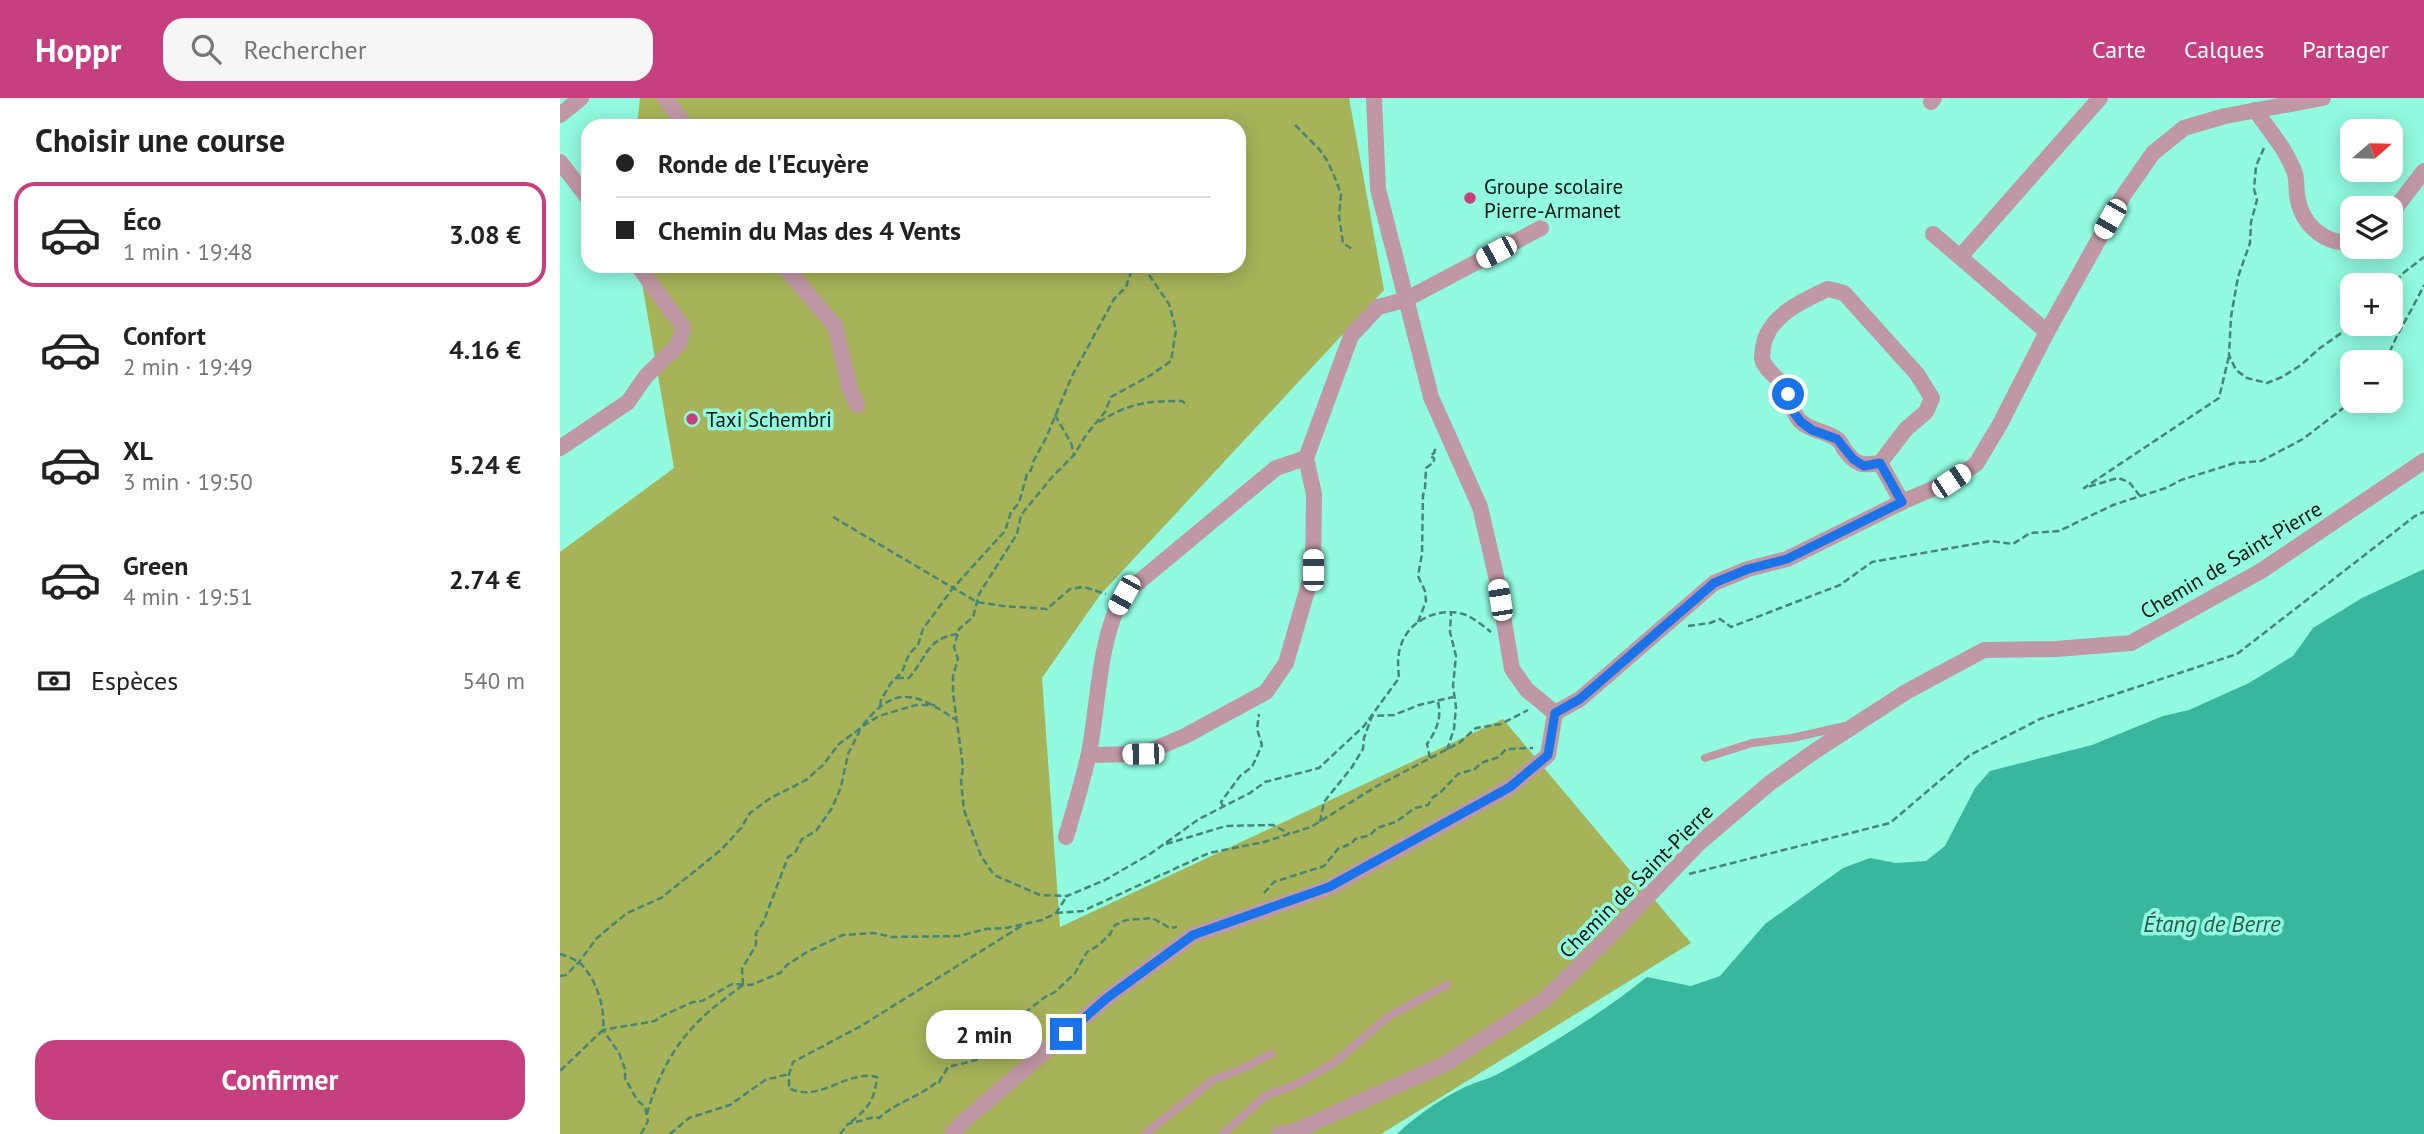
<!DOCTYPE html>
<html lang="fr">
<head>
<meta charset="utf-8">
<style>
	:root { --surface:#fff; --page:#f6f6f6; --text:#222; --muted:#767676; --line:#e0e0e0; --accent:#c63f7e }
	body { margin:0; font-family:"PT Sans",sans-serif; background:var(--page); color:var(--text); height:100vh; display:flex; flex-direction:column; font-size:26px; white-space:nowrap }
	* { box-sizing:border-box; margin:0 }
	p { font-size:23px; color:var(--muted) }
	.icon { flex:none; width:38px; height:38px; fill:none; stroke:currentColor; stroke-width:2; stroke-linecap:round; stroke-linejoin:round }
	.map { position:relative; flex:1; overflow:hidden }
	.sheet { display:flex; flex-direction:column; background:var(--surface); width:560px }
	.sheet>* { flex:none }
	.banner { position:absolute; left:21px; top:21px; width:665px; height:154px; border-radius:21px; box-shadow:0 4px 18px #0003; display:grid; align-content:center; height:154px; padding:0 35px; background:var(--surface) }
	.needle { width:46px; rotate:70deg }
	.controls { position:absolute; left:1780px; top:21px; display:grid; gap:14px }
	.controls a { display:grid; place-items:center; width:63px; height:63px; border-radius:14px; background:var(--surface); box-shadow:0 4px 18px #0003; font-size:35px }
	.end { position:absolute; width:32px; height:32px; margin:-16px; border:9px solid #1a73e8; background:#fff; box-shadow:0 0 0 4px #fff }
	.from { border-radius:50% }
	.bubble { position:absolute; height:49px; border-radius:21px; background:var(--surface); box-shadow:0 4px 18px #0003; font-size:23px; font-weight:700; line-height:49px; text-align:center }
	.car { position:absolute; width:21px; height:42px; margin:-21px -10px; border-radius:9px; box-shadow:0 0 5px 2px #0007; background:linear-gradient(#fff 24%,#345 0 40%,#fff 0 76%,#345 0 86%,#fff 0) }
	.banner b { display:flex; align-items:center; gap:24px; height:66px; font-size:26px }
	.banner b+b { border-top:2px solid var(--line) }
	.banner i { width:18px; height:18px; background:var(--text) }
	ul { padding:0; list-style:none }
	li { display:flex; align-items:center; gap:21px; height:105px; margin:0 14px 10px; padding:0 21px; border:4px solid transparent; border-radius:21px }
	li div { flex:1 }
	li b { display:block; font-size:26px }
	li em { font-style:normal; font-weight:700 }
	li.on { border-color:var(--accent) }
	li>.icon { width:63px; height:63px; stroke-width:1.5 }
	h2 { padding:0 35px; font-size:32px; line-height:84px }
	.pay { display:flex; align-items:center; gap:18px; height:77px; padding:0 35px; font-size:26px }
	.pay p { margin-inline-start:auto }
	.cta { display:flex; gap:14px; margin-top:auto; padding:14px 35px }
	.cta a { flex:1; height:80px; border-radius:21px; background:var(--accent); color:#fff; font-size:28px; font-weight:700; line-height:80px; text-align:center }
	header { display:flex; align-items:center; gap:42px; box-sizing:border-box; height:98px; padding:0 35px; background:var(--accent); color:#fff }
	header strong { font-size:33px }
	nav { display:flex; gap:38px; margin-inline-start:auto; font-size:24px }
	.search { width:490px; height:63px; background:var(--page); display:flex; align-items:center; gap:18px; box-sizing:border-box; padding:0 24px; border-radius:21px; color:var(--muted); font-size:26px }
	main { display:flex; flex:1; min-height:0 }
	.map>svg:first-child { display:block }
	.forest { fill:#a6b359 }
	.water { fill:#38b79c }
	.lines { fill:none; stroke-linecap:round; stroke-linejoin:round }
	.path { stroke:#478575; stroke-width:2.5; stroke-dasharray:7 3.5; stroke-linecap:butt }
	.service { stroke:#c097a5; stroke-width:8 }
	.minor { stroke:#c097a5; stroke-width:16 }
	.route { stroke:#1a73e8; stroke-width:9 }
	.poi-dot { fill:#c63f7e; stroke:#91fadf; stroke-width:2.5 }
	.labels { text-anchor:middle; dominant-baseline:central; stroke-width:7; stroke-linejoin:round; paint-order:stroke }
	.poi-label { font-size:21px; fill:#011611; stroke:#91fadf; text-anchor:start }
	.street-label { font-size:21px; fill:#011611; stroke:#91fadf }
	.water-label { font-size:23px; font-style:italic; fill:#295b4f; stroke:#91fadf }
</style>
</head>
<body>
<header>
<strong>Hoppr</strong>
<div class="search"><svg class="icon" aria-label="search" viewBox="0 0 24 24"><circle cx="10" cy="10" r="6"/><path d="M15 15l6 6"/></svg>Rechercher</div>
<nav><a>Carte</a><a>Calques</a><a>Partager</a></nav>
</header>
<main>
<section class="sheet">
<h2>Choisir une course</h2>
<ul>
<li class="on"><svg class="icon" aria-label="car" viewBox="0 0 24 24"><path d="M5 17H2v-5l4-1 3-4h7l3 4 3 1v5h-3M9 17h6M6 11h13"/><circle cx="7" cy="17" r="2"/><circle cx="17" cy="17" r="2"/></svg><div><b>Éco</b><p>1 min · 19:48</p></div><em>3.08 €</em></li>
<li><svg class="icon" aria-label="car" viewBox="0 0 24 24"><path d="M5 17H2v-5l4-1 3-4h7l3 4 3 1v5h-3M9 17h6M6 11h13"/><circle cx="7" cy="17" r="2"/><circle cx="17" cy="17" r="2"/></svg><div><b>Confort</b><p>2 min · 19:49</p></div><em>4.16 €</em></li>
<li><svg class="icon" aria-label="car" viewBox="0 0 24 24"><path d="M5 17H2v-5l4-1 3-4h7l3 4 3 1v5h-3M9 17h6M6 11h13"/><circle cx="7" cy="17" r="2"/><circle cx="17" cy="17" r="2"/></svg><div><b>XL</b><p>3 min · 19:50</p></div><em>5.24 €</em></li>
<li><svg class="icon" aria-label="car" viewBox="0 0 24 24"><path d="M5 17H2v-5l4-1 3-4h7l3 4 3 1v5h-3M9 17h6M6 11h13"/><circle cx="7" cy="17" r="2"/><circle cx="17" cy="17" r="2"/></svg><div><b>Green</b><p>4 min · 19:51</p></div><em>2.74 €</em></li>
</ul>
<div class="pay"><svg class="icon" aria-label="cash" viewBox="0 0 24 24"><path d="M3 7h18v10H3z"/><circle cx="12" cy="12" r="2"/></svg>Espèces<p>540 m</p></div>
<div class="cta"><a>Confirmer</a></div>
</section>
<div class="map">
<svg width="1864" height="1036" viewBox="0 0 1864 1036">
	<rect width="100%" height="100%" fill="#91fadf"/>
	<!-- forest -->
	<polygon class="forest" points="80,0 789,0 824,192 540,497 482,580 500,829 943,621 1131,845 821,1036 0,1036 0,454 114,370 79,168 679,168 679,28 77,28"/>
	<!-- water -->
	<path class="water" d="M1864 471V1036H837C856 1018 879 1002 903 990 914 984 927 982 938 976 989 948 1042 915 1087 879L1131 888 1160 878 1205 826 1283 770 1310 760 1336 765 1366 763 1385 748 1415 690 1430 673 1532 647 1603 618 1629 612 1689 585 1733 558 1753 530 1802 500Z"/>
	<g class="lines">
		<!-- path -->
		<g class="path">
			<polyline points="735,27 759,51 768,64 775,80 781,96 779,118 783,145 792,151"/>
			<polyline points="1704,50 1696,68 1694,91 1697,102 1691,124 1690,145 1678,179 1671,219 1669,257 1676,272 1687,280 1707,285 1722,279 1741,267 1760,250 1794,226"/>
			<path d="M583 168 609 206 616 232 611 263 591 277 551 299 545 314 526 337 514 357 493 378 461 417 457 436 419 496 413 519 399 531 394 549 398 561 393 578V595L403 669 401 683 404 712 421 758 434 777 480 797 507 798 545 782 590 756 639 721 690 695 705 684 759 670 804 628 839 580C838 569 837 558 841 547 849 522 879 509 903 516 913 519 923 528 931 534"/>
			<polyline points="1830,192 1842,176 1864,159"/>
			<path d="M1826 264C1835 237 1852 213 1864 187"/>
			<polyline points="495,317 511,345 514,357"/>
			<path d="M539 324C569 305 587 303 622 303L628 308"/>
			<polyline points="1580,398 1569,384 1558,380 1524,390 1659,300 1669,258"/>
			<polyline points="273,419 417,504 443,508 487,511 510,491 524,489 546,496"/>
			<polyline points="858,524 866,503 865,493 858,478 862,456 863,397 865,390 866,370 874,364 874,360 870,358 874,355 876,349"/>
			<polyline points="1128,528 1150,525 1160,521 1171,529 1280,487 1312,464 1431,443 1453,446 1470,435 1499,433 1553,407 1606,390 1621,382 1675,365 1701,363 1743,341 1782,311 1792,301"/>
			<path d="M337 580H349C368 558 366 541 397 536"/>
			<polyline points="320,608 321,602 331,585 342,574 349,556 358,547 363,531 393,490 445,433 451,414 459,405 467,376 471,372 474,362 486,340 512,278 554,201 566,189 573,168"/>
			<path d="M303 627C336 584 359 597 396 622"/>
			<polyline points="887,652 894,631 896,609 893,588 896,558 890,534 891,515"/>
			<path d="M870 660 867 646C876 633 882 621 878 604"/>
			<polyline points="663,708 661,704 680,678 692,669 702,647 697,631 699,616"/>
			<polyline points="760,724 764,704 792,669 803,651 804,640 812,618 834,617 859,607 893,599"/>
			<polyline points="606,746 666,728 713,727 730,736"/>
			<polyline points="1129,776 1330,725 1410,657 1480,621 1677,556 1855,418 1864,414"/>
			<polyline points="704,795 714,784 764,768 778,751 792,745 795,741 810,737 817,730 836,724 855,710 868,707 872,700 881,694 898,676 915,671 921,665 939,659 946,651 973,650"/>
			<polyline points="496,815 523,813 649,755 704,744 751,729 817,688 899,645 916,630 941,626 968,612"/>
			<path d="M0 856C6 858 15 861 20 865 37 882 45 909 43 932L0 973"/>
			<polyline points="0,878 6,877 19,864 37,840 67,815 101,800 135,773 162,751 181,730 190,715 209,701 246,682 263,667 279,646 306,626 319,618 356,607 375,607"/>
			<polyline points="183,887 182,871 196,847 196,835 203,825 228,759 235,755 242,741 256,733 272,710 281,689 288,656 300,632"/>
			<path d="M87 1016C96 983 112 950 136 926 150 911 167 899 183 887"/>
			<path d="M291 1024C309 1009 314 1003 317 979 288 971 258 1006 229 990V976L233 964 301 928 463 827"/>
			<polyline points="81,1036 88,1023 85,1009 77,1002 65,980 65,971 59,955 43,932 95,923 100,919 133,904 142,903 172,886 191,887 220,875 227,867 247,854 283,837 314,835 332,839 399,838 426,831 446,830 482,822 496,815 507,798"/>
			<polyline points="110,1036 129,1020 170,1007 205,982 229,976"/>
			<path d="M280 1036 288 1026 315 1019 319 1020C336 1004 360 999 378 983L379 984 388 969 416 962 430 953 457 921 485 899 495 894 515 875 527 854 539 847 550 836 555 827 566 822 592 820 610 830 617 829"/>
		</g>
		<!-- service -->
		<g class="service">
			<polyline points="1145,660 1192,645 1232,640 1285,628"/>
			<polyline points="585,1036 653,982 684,970 711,956"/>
			<polyline points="663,1036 705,998 737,986 774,965 829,918 887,887"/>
		</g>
		<!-- minor -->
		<g class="minor">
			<polyline points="105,0 125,28"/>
			<polyline points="814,0 818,91 871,299 920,409 937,482 952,571 967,592 995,615"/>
			<polyline points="1371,4 1374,0"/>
			<path d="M1695 12C1709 32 1727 52 1735 76 1737 83 1736 90 1737 97 1741 126 1763 146 1792 145"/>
			<polyline points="0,17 21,0"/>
			<polyline points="0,64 28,100"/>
			<polyline points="1830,117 1864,73"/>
			<polyline points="1373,136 1400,159"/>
			<polyline points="224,168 275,228 290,291 297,307"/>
			<polyline points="1487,234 1400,159 1540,0"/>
			<polyline points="0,350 68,304 86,278 119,246 123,229 78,168"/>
			<path d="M1320 365C1301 368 1296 367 1284 351 1282 348 1281 344 1278 342 1269 333 1251 334 1240 323 1230 312 1230 297 1221 285 1215 277 1204 271 1202 260 1202 259 1203 250 1203 249 1208 218 1242 203 1268 191L1284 195 1357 276 1372 300 1366 314 1346 331 1320 365 1342 404"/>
			<polyline points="995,615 1020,601 1154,485 1188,471 1227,461 1342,404 1391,383 1416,366 1439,328 1487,234 1563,98 1593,55 1624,30 1665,18 1763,0"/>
			<polyline points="529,657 583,656 625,638 706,594 726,565 753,472 754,396 746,360"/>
			<path d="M506 739C514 711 523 683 529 655 539 603 538 544 563 497L716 370 746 360 791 238 818 209 845 202 981 130"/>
			<polyline points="392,1036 403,1024 547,900 633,837 769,790 950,689 988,657 995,615"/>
			<polyline points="719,1036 733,1034 885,966 984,902 1049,839 1138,746 1210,685 1255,653 1346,594 1424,552 1496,551 1571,545 1701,473 1864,363"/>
		</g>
	</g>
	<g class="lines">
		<!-- route -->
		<polyline class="route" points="506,936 547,900 633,837 769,789 950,689 988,657 995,615 1020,601 1154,485 1188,471 1227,461 1342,404 1320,365 1304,368 1293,361 1277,341 1252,332 1241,324 1232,312 1228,296"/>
	</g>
	<!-- markers -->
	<g class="poi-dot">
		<circle cx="910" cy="100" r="7"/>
		<circle cx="132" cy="321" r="7"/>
	</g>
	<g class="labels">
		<!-- poi labels -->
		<g class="poi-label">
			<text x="924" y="88">Groupe scolaire<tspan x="924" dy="24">Pierre-Armanet</tspan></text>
			<text x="146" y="321">Taxi Schembri</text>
		</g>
		<!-- street labels -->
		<g class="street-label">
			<text transform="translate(1671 462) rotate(-31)">Chemin de Saint-Pierre</text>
			<text transform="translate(1076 783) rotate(-45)">Chemin de Saint-Pierre</text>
		</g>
		<!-- water labels -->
		<g class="water-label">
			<text x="1652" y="825">Étang de Berre</text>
		</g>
	</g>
</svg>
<div class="controls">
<a><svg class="needle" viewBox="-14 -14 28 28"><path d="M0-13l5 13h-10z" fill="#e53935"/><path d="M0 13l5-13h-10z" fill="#767676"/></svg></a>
<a><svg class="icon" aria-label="layers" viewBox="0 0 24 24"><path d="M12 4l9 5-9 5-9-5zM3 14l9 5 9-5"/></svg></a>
<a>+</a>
<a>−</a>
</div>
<i class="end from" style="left:1228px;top:296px"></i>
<i class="end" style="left:506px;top:936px"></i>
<div class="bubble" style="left:366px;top:912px;width:116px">2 min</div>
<i class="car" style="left:1550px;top:121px;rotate:210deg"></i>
<i class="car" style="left:936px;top:154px;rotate:242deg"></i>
<i class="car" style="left:1391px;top:383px;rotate:56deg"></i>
<i class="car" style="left:753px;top:472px;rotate:0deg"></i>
<i class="car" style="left:564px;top:497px;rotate:209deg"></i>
<i class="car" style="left:940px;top:502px;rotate:351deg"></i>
<i class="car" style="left:583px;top:656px;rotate:269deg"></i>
<div class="banner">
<b><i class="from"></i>Ronde de l'Ecuyère</b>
<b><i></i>Chemin du Mas des 4 Vents</b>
</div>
</div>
</main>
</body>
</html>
